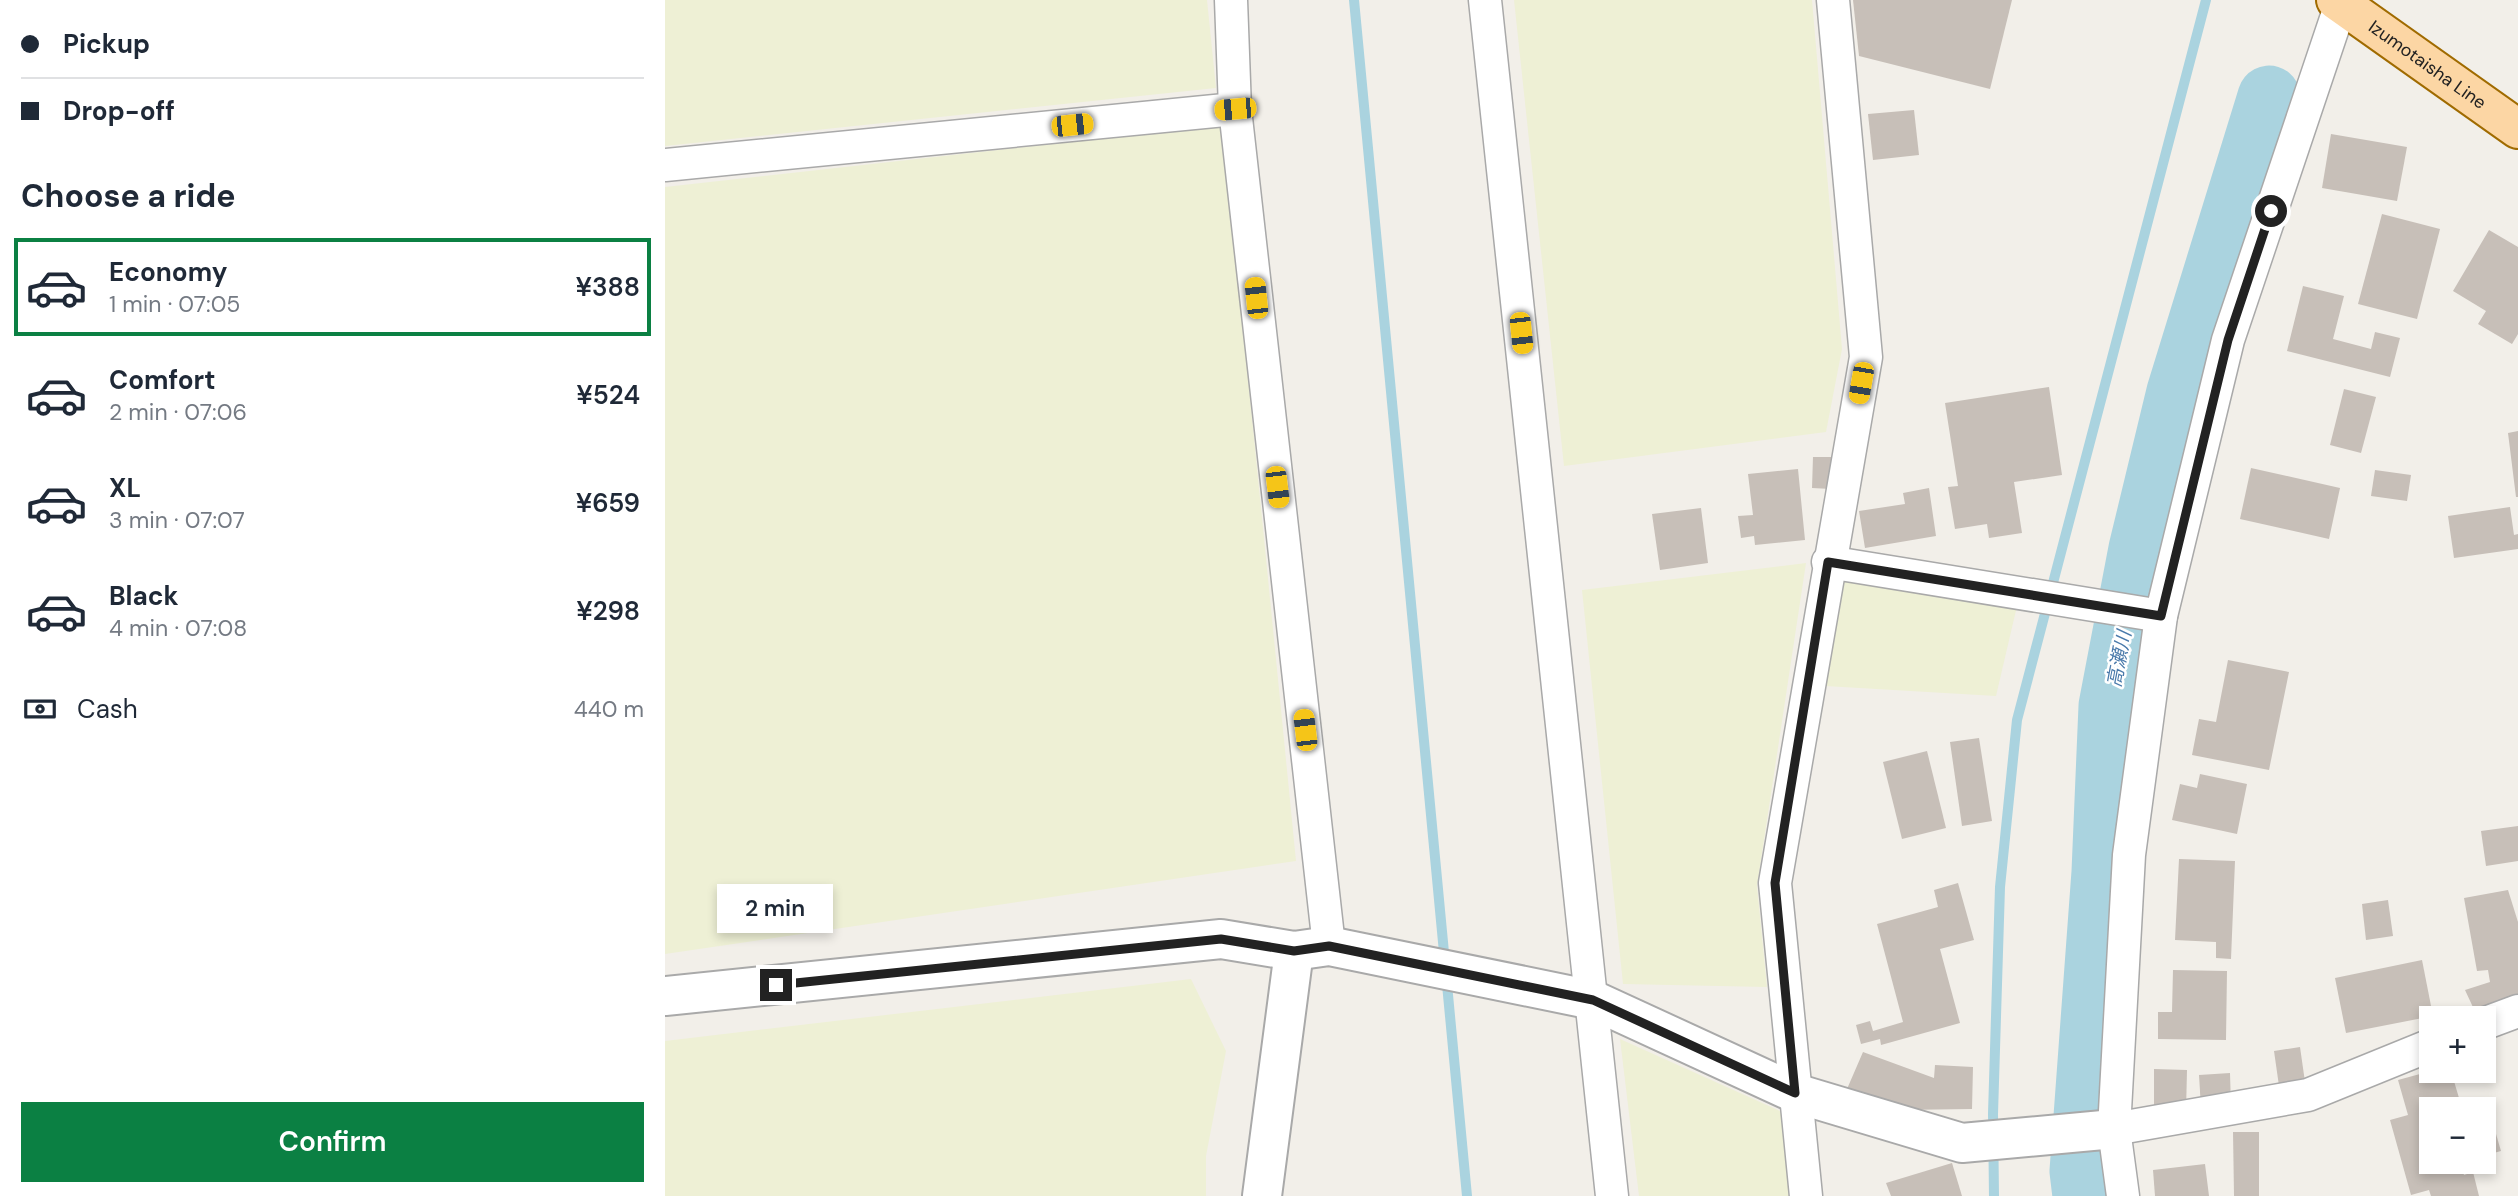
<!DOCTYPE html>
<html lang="en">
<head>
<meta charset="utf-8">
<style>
	:root { --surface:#fff; --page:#f6f6f7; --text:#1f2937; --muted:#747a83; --line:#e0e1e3; --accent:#0b8043 }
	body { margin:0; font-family:"DM Sans","Noto Sans JP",sans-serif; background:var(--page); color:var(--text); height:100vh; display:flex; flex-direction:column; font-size:26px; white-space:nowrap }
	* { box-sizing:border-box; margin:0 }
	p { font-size:23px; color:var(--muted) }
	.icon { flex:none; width:38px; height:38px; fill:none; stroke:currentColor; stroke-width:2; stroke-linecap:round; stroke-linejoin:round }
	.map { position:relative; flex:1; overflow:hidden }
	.panel { display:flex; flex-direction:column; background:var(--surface); width:665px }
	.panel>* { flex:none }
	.banner { display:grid; align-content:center; height:154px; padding:0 21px; background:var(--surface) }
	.controls { position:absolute; left:1754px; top:1006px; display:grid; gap:14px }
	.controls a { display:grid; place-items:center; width:77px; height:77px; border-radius:0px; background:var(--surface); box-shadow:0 4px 10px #0003; font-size:35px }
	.end { position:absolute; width:32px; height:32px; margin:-16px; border:9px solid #222; background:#fff; box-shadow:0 0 0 4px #fff }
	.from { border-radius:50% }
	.bubble { position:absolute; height:49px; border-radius:0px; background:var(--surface); box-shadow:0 4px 10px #0003; font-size:23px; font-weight:600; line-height:49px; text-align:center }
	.car { position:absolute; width:21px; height:42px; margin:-21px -10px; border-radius:9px; box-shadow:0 0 5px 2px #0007; background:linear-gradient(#f5c518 24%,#345 0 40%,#f5c518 0 76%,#345 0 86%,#f5c518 0) }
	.banner b { display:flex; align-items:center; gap:24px; height:66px; font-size:26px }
	.banner b+b { border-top:2px solid var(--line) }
	.banner i { width:18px; height:18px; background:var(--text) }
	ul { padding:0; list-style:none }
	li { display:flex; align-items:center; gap:21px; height:98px; margin:0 14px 10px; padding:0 7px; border:4px solid transparent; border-radius:0px }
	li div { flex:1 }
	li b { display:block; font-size:26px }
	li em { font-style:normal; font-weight:600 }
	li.on { border-color:var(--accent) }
	li>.icon { width:63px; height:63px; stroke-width:1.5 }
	h2 { padding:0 21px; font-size:32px; line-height:84px }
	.pay { display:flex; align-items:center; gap:18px; height:77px; padding:0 21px; font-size:26px }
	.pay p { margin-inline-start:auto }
	.primary-button { display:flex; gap:14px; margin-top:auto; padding:14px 21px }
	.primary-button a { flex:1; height:80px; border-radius:0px; background:var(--accent); color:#fff; font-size:28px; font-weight:600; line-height:80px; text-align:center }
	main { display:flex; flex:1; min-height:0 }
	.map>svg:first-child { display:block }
	.farmland { fill:#eef0d5 }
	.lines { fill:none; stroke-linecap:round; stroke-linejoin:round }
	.stream { stroke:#aad3df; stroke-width:10 }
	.river { stroke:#aad3df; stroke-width:63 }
	.building { fill:#c7bfb8 }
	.minor-casing { stroke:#a9a9a9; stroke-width:35 }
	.tertiary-casing { stroke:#a9a9a9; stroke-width:42 }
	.primary-casing { stroke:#a06b00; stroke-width:42 }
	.minor { stroke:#fff; stroke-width:32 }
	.tertiary { stroke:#fff; stroke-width:38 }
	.primary { stroke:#fcd6a4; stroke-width:38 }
	.route { stroke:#222; stroke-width:9 }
	.labels { text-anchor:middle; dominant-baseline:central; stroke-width:5; stroke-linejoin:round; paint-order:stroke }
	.street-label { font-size:18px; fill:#222; stroke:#fff }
	.water-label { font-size:19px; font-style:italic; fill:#4a7aab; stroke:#fff }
</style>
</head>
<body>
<main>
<section class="panel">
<div class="banner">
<b><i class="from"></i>Pickup</b>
<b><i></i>Drop-off</b>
</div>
<h2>Choose a ride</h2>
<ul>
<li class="on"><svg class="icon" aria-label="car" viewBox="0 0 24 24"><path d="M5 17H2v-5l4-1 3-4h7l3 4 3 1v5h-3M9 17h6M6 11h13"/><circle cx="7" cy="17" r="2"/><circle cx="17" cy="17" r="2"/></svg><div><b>Economy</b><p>1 min · 07:05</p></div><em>¥388</em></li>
<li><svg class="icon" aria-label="car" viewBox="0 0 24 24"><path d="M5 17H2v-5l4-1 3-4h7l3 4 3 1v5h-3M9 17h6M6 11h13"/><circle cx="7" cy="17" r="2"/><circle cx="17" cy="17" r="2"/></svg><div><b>Comfort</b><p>2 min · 07:06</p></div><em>¥524</em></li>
<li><svg class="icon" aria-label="car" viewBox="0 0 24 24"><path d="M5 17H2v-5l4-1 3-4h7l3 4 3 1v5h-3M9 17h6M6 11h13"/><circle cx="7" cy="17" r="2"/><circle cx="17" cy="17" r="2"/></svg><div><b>XL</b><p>3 min · 07:07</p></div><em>¥659</em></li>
<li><svg class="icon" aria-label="car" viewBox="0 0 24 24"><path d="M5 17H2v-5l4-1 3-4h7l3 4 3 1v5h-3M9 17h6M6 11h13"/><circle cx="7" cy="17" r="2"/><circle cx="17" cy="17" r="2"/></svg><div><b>Black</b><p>4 min · 07:08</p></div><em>¥298</em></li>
</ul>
<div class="pay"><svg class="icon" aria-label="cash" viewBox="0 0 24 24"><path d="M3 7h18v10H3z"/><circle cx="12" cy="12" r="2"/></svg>Cash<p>440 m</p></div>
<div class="primary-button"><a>Confirm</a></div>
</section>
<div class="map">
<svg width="1853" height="1196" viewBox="0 0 1853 1196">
	<rect width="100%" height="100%" fill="#f2efe9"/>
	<!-- farmland -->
	<g class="farmland">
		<polygon points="0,0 542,0 551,88 0,146"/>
		<polygon points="849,0 1147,0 1177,349 1161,432 899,466"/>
		<polygon points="558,125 631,861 0,954 0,187"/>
		<polygon points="1141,563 1092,886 1102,987 958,984 917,590"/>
		<polygon points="1176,578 1352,606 1331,696 1160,686"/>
		<polygon points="526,979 561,1051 541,1156 541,1196 0,1196 0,1041"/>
		<polygon points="955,1039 1117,1112 1125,1196 974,1196"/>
	</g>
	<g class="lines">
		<!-- stream -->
		<g class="stream">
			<polyline points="689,0 802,1196"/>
			<polyline points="1329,1196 1328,1114 1335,887 1352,720 1541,0"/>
		</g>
		<!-- river -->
		<polyline class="river" points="1419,1196 1416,1171 1438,872 1445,706 1475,549 1513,392 1604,97"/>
	</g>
	<!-- building -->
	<g class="building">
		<polygon points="1188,0 1347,0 1325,89 1194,56"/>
		<polygon points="1249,110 1254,155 1208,160 1203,114"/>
		<polygon points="1666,134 1742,147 1732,201 1657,188"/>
		<polygon points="1717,214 1775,229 1752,319 1693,304"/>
		<polygon points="1824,230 1853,247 1853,334 1847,344 1813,324 1821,311 1788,291"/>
		<polygon points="1638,286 1679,296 1668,339 1706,349 1710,332 1735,338 1725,377 1622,351"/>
		<polygon points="1384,387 1397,475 1349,482 1357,533 1324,538 1322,524 1290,529 1283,487 1293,486 1280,403"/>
		<polygon points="1679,389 1711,397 1696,453 1665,445"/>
		<polygon points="1853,431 1853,497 1851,497 1843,433"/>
		<polygon points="1148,457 1168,457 1166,489 1147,488"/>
		<polygon points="1586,468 1675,488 1664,539 1575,519"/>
		<polygon points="1133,469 1140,540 1090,545 1089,536 1076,538 1073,516 1088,515 1083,474"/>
		<polygon points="1710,470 1746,475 1742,501 1706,496"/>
		<polygon points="1264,488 1271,536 1200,548 1194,511 1240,504 1238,493"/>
		<polygon points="1845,507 1849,535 1853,534 1853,549 1789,558 1783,516"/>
		<polygon points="1036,508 1043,563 995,570 987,514"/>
		<polygon points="1563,660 1624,672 1604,770 1527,755 1534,719 1551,722"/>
		<polygon points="1314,738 1327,821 1297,826 1285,742"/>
		<polygon points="1262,751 1281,828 1237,839 1218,762"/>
		<polygon points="1535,774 1582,784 1572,834 1507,820 1515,784 1532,788"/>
		<polygon points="1853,826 1853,861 1821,866 1816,831"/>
		<polygon points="1514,859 1570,861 1566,959 1551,958 1551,942 1510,940"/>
		<polygon points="1293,883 1309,940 1275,949 1295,1023 1216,1045 1215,1039 1196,1044 1191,1025 1205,1021 1208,1031 1238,1022 1212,924 1273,907 1269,890"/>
		<polygon points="1843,890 1853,922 1853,1003 1813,1018 1800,990 1825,982 1823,970 1812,971 1799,898"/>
		<polygon points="1723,900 1728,936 1701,940 1697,904"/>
		<polygon points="1757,960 1768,1016 1681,1033 1670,978"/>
		<polygon points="1508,970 1562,971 1561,1040 1493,1039 1493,1012 1507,1012"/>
		<polygon points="1635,1047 1640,1082 1614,1086 1609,1051"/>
		<polygon points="1198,1052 1269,1078 1270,1065 1308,1067 1307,1109 1235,1110 1182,1089"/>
		<polygon points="1489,1069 1522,1070 1521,1112 1489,1112"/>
		<polygon points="1766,1071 1786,1071 1794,1098 1779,1102 1781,1110 1766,1110 1766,1162 1795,1162 1799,1175 1808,1172 1814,1196 1766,1196 1764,1190 1746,1195 1725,1120 1743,1115 1733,1080"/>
		<polygon points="1565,1073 1566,1107 1536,1108 1534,1075"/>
		<polygon points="1826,1117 1836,1151 1818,1156 1818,1119"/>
		<polygon points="1568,1132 1594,1132 1594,1196 1569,1196"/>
		<polygon points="1287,1163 1297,1196 1226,1196 1221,1183"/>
		<polygon points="1540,1164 1544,1196 1490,1196 1488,1170"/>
	</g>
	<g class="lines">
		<defs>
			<g id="minor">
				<polyline points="566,0 570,109 664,946"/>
				<polyline points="820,0 947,1196"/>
				<polyline points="0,165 570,109"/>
				<polyline points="1163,562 1496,616"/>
				<polyline points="1818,1024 1853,1011"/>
				<polyline points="1449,1129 1643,1095 1766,1045"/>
				<polyline points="1141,1196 1110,883 1201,357 1168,0"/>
				<polyline points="1458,1196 1449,1129 1464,855 1496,616 1563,340 1676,4"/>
			</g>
			<g id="tertiary">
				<polyline points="0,996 556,939 629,951 664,946 928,1000 1130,1093 1297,1143 1449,1129"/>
				<polyline points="597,1196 629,951"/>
			</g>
			<g id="primary">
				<path id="s1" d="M1671 0 1853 129"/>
			</g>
		</defs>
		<!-- minor casing -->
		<use href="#minor" class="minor-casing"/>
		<!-- tertiary casing -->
		<use href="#tertiary" class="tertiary-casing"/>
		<!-- primary casing -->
		<use href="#primary" class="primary-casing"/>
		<!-- minor -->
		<use href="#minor" class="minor"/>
		<!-- tertiary -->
		<use href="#tertiary" class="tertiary"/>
		<!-- primary -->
		<use href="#primary" class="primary"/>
	</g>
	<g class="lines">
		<!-- route -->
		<polyline class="route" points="111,985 556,939 629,951 664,946 928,1000 1130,1093 1110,883 1163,562 1496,616 1563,340 1606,211"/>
	</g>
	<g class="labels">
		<!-- street labels -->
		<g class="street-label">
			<text stroke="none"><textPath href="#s1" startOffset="112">Izumotaisha Line</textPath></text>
		</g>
		<!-- water labels -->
		<g class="water-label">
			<text transform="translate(1454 659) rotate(-79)">高瀬川</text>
		</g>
	</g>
</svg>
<div class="controls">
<a>+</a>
<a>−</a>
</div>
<i class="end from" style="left:1606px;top:211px"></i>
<i class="end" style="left:111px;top:985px"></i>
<div class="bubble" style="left:52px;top:884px;width:116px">2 min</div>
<i class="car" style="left:570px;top:109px;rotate:265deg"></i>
<i class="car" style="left:407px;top:125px;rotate:84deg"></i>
<i class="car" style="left:591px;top:298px;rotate:354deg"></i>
<i class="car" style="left:856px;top:333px;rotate:174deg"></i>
<i class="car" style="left:1196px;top:383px;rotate:190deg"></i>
<i class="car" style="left:612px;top:487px;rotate:173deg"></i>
<i class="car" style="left:640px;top:730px;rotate:353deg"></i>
</div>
</main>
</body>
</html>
